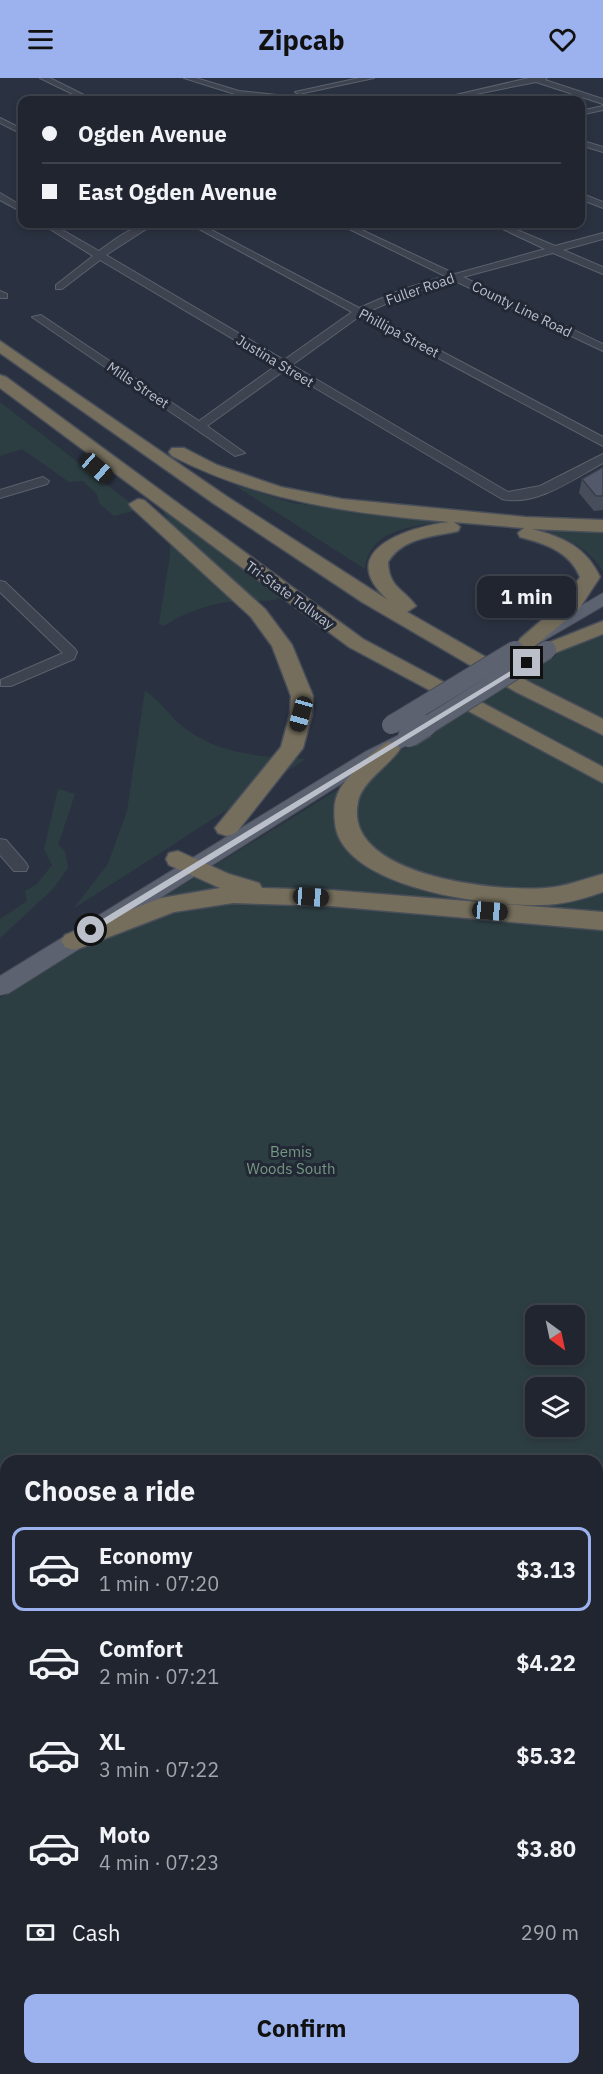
<!DOCTYPE html>
<html lang="en">
<head>
<meta charset="utf-8">
<style>
	:root { --surface:#202530; --page:#2d313c; --text:#f1f3f6; --muted:#a2a5ab; --line:#3d424c; --accent:#9cb2ee }
	body { margin:0; font-family:"IBM Plex Sans",sans-serif; background:var(--page); color:var(--text); height:100vh; display:flex; flex-direction:column; font-size:22px; white-space:nowrap }
	* { box-sizing:border-box; margin:0 }
	p { font-size:20px; color:var(--muted) }
	.icon { flex:none; width:33px; height:33px; fill:none; stroke:currentColor; stroke-width:2; stroke-linecap:round; stroke-linejoin:round }
	.map { position:relative; flex:1; overflow:hidden }
	.drawer { position:absolute; left:0px; top:1377px; width:603px; height:620px; display:flex; flex-direction:column; background:var(--surface); border-radius:18px 18px 0 0; box-shadow:0 3px 9px #0003,0 0 0 2px var(--line) }
	.drawer>* { flex:none }
	.guide { position:absolute; left:18px; top:18px; width:567px; height:132px; border-radius:12px; box-shadow:0 3px 9px #0003,0 0 0 2px var(--line); display:grid; align-content:center; height:132px; padding:0 24px; background:var(--surface) }
	.needle { width:39px; rotate:147deg }
	.fabs { position:absolute; left:525px; top:1227px; display:grid; gap:12px }
	.fabs a { display:grid; place-items:center; width:60px; height:60px; border-radius:12px; background:var(--surface); box-shadow:0 3px 9px #0003,0 0 0 2px var(--line); font-size:30px }
	.end { position:absolute; width:27px; height:27px; margin:-14px; border:8px solid #babfca; background:#111; box-shadow:0 0 0 3px #111 }
	.from { border-radius:50% }
	.bubble { position:absolute; height:42px; border-radius:12px; background:var(--surface); box-shadow:0 3px 9px #0003,0 0 0 2px var(--line); font-size:20px; font-weight:800; line-height:42px; text-align:center }
	.car { position:absolute; width:18px; height:36px; margin:-18px -9px; border-radius:8px; box-shadow:0 0 4px 2px #0007; background:linear-gradient(#222 24%,#8ab4d8 0 40%,#222 0 76%,#8ab4d8 0 86%,#222 0) }
	.guide b { display:flex; align-items:center; gap:21px; height:57px; font-size:22px }
	.guide b+b { border-top:2px solid var(--line) }
	.guide i { width:15px; height:15px; background:var(--text) }
	ul { padding:0; list-style:none }
	li { display:flex; align-items:center; gap:18px; height:84px; margin:0 12px 9px; padding:0 12px; border:3px solid transparent; border-radius:12px }
	li div { flex:1 }
	li b { display:block; font-size:22px }
	li em { font-style:normal; font-weight:800 }
	li.current { border-color:var(--accent) }
	li>.icon { width:54px; height:54px; stroke-width:1.5 }
	h2 { padding:0 24px; font-size:27px; line-height:72px }
	.pay { display:flex; align-items:center; gap:15px; height:66px; padding:0 24px; font-size:22px }
	.pay p { margin-inline-start:auto }
	.action { display:flex; gap:12px; margin-top:auto; padding:12px 24px }
	.action a { flex:1; height:69px; border-radius:12px; background:var(--accent); color:#111; font-size:24px; font-weight:800; line-height:69px; text-align:center }
	header { display:flex; justify-content:space-between; align-items:center; height:78px; padding:0 24px; background:var(--accent); color:#111; font-size:27px; font-weight:800 }
	.map>svg:first-child { display:block }
	.green { fill:#2d3e42; fill-rule:evenodd }
	.lines { fill:none; stroke-linecap:round; stroke-linejoin:round }
	.minor-casing { stroke:#5b616d; stroke-width:2 }
	.major-casing { stroke:#474c59; stroke-width:2 }
	.highway-casing { stroke:#484e5a; stroke-width:3 }
	.minor { fill:#3e4350; fill-rule:evenodd }
	.major { fill:#5c6270; fill-rule:evenodd }
	.highway { fill:#756e5c; fill-rule:evenodd }
	.major-bridge-far1-casing { stroke:#474c59; stroke-width:20; stroke-linecap:butt }
	.major-bridge-casing { stroke:#474c59; stroke-width:25; stroke-linecap:butt }
	.major-bridge-far1 { stroke:#5c6270; stroke-width:18 }
	.major-bridge { stroke:#5c6270; stroke-width:22 }
	.wall { fill:#474d5b }
	.building { fill:#53596a; stroke:#3a3e4a; stroke-width:1.5 }
	.route { fill:#babfca }
	.labels { text-anchor:middle; dominant-baseline:central; stroke-width:6; stroke-linejoin:round; paint-order:stroke }
	.far-street-label { font-size:14px; fill:#babfca; stroke:#222835 }
	.park-label { font-size:15px; fill:#749881; stroke:#222835 }
</style>
</head>
<body>
<header><svg class="icon" aria-label="menu" viewBox="0 0 24 24"><path d="M4 6h16M4 12h16M4 18h16"/></svg>Zipcab<svg class="icon" aria-label="heart" viewBox="0 0 24 24"><path d="M12 20l-8-8c-3-5 5-10 8-4 3-6 11-1 8 4z"/></svg></header>
<div class="map">
<svg width="603" height="1996" viewBox="0 0 603 1996">
	<rect width="100%" height="100%" fill="#2a3140"/>
	<!-- green -->
	<g class="green">
		<polygon points="0,324 128,423 133,433 114,438 99,425 97,416 83,403 69,404 22,371 0,378"/>
		<path d="M234 407 293 425 440 444C408 449 369 453 365 491Z"/>
		<path d="M156 422 284 519C270 525 258 522 243 523 215 523 187 533 164 548L159 546 170 477 169 443Z"/>
		<path d="M549 451 603 452V493C589 471 572 463 548 454Z"/>
		<path d="M603 548V1996H0V920ZM536 1238H574V1276H536ZM536 1310H574V1348H536ZM6 1383H597V1990H6Z"/>
		<path d="M145 613C160 622 169 637 182 648 217 677 263 679 306 681L73 831 108 786 127 733Z"/>
		<polygon points="58,711 75,716 58,767 65,773 68,790 53,811 0,860 0,841 27,823 25,813 37,806 52,787 44,771"/>
	</g>
	<g class="lines">
		<defs>
			<g id="minor">
				<polygon points="40,0 50,0 94,22 85,22"/>
				<polygon points="184,0 196,0 239,13 323,22 238,17"/>
				<polygon points="359,0 374,0 299,16 295,14"/>
				<polygon points="547,0 545,2 603,21 603,26 536,4 446,22 434,22 529,0"/>
				<polygon points="603,28 603,32 580,37 580,33"/>
				<polygon points="0,40 22,51 22,56 0,45"/>
				<polygon points="580,62 603,69 603,74 580,67"/>
				<polygon points="0,115 22,128 22,134 0,122"/>
				<polygon points="580,115 603,124 603,130 580,121"/>
				<path d="M42 146H52L99 173C115 161 134 146 154 146L106 177 284 282 352 234 190 146H200L359 230 401 212 445 198 339 146H349L455 196 545 171 492 146H503L555 168 603 155V161L563 172 603 189V196L553 175 463 199 603 266V273L453 202 409 216 367 234 603 359V368L360 238 292 287 508 414 540 408 603 376V385C575 400 536 429 502 421L285 292 207 348 245 375 235 378 32 239 41 237 199 343 277 287 100 182 62 211H56V207L93 178Z"/>
				<polygon points="0,213 7,216 7,220 0,220"/>
				<polygon points="43,399 49,403 47,406 0,420 0,412"/>
				<polygon points="0,503 5,504 75,571 77,574 74,581 11,608 1,608 1,602 63,575 0,514"/>
				<polygon points="0,761 6,762 26,785 28,789 26,793 14,793 0,777"/>
			</g>
			<g id="major">
				<polygon points="603,515 603,528 538,566 531,568 522,562"/>
				<polygon points="409,652 416,654 419,658 416,662 379,682 9,915 0,917 0,898 365,674"/>
			</g>
			<g id="highway">
				<path d="M0 263 226 418 388 522C333 473 408 449 449 444 349 435 262 424 172 378L169 374 172 370H184L217 387 281 409 342 421 525 439 603 442V454L532 451C563 459 586 469 600 499L579 531 535 568H521L518 564 521 560 565 522 580 499C569 473 546 466 520 459L518 455 524 450 454 444 460 449 458 453C433 459 403 459 388 484 389 510 403 510 416 528L407 534 531 605 603 641V657L516 614 362 524 213 425 0 275Z"/>
				<polygon points="0,297 6,299 363,561 603,689 603,705 349,569 0,310"/>
				<polygon points="138,421 144,422 265,531 292,567 313,618 312,636 303,670 236,755 227,758 218,755 215,750 281,669 290,636 291,618 272,568 251,539 132,430 129,426"/>
				<polygon points="603,543 603,556 547,578 540,576 537,572 540,568"/>
				<path d="M389 664 397 666 400 671C389 688 362 703 358 724 342 798 497 814 545 810 566 809 583 801 603 796V814C583 821 562 827 541 827 490 829 341 810 335 745 333 726 335 714 349 699 357 690 379 667 389 664Z"/>
				<polygon points="178,773 229,796 259,805 262,810 330,812 603,834 603,852 330,828 233,825 174,834 83,869 74,872 65,869 61,863 65,857 161,820 220,810 169,787 166,781 169,775"/>
			</g>
		</defs>
		<!-- minor casing -->
		<use href="#minor" class="minor-casing"/>
		<!-- major casing -->
		<use href="#major" class="major-casing"/>
		<!-- highway casing -->
		<use href="#highway" class="highway-casing"/>
		<!-- minor -->
		<use href="#minor" class="minor"/>
		<!-- major -->
		<use href="#major" class="major"/>
		<!-- highway -->
		<use href="#highway" class="highway"/>
		<defs>
			<g id="major-bridge-far1">
				<polyline points="391,647 515,572"/>
				<polyline points="423,650 547,572"/>
			</g>
			<polyline id="major-bridge" points="409,658 425,648"/>
		</defs>
		<!-- major-bridge-far1 casing -->
		<use href="#major-bridge-far1" class="major-bridge-far1-casing"/>
		<!-- major-bridge casing -->
		<use href="#major-bridge" class="major-bridge-casing"/>
		<!-- major-bridge-far1 -->
		<use href="#major-bridge-far1" class="major-bridge-far1"/>
		<!-- major-bridge -->
		<use href="#major-bridge" class="major-bridge"/>
	</g>
	<!-- wall -->
	<polygon class="wall" points="603,389 603,432 594,433 579,415 582,401"/>
	<!-- building -->
	<polygon class="building" points="603,389 603,418 596,418 582,401"/>
	<!-- route -->
	<polygon class="route" points="527,583 530,586 94,854 88,854 88,850"/>
	<g class="labels">
		<!-- far-street labels -->
		<g class="far-street-label">
			<text transform="translate(420 211) rotate(-19)">Fuller Road</text>
			<text transform="translate(522 231) rotate(26)">County Line Road</text>
			<text transform="translate(399 255) rotate(28)">Phillipa Street</text>
			<text transform="translate(275 283) rotate(31)">Justina Street</text>
			<text transform="translate(138 307) rotate(34)">Mills Street</text>
			<text transform="translate(290 517) rotate(36)">Tri-State Tollway</text>
		</g>
		<!-- park labels -->
		<g class="park-label">
			<text x="291" y="1073">Bemis<tspan x="291" dy="17">Woods South</tspan></text>
		</g>
	</g>
</svg>
<div class="fabs">
<a><svg class="needle" viewBox="-14 -14 28 28"><path d="M0-13l5 13h-10z" fill="#e53935"/><path d="M0 13l5-13h-10z" fill="#a2a5ab"/></svg></a>
<a><svg class="icon" aria-label="layers" viewBox="0 0 24 24"><path d="M12 4l9 5-9 5-9-5zM3 14l9 5 9-5"/></svg></a>
</div>
<i class="end from" style="left:91px;top:852px"></i>
<i class="end" style="left:527px;top:585px"></i>
<div class="bubble" style="left:477px;top:498px;width:99px">1 min</div>
<i class="car" style="left:97px;top:390px;rotate:131deg"></i>
<i class="car" style="left:301px;top:636px;rotate:196deg"></i>
<i class="car" style="left:311px;top:819px;rotate:94deg"></i>
<i class="car" style="left:490px;top:833px;rotate:95deg"></i>
<div class="guide">
<b><i class="from"></i>Ogden Avenue</b>
<b><i></i>East Ogden Avenue</b>
</div>
<section class="drawer">
<h2>Choose a ride</h2>
<ul>
<li class="current"><svg class="icon" aria-label="car" viewBox="0 0 24 24"><path d="M5 17H2v-5l4-1 3-4h7l3 4 3 1v5h-3M9 17h6M6 11h13"/><circle cx="7" cy="17" r="2"/><circle cx="17" cy="17" r="2"/></svg><div><b>Economy</b><p>1 min · 07:20</p></div><em>$3.13</em></li>
<li><svg class="icon" aria-label="car" viewBox="0 0 24 24"><path d="M5 17H2v-5l4-1 3-4h7l3 4 3 1v5h-3M9 17h6M6 11h13"/><circle cx="7" cy="17" r="2"/><circle cx="17" cy="17" r="2"/></svg><div><b>Comfort</b><p>2 min · 07:21</p></div><em>$4.22</em></li>
<li><svg class="icon" aria-label="car" viewBox="0 0 24 24"><path d="M5 17H2v-5l4-1 3-4h7l3 4 3 1v5h-3M9 17h6M6 11h13"/><circle cx="7" cy="17" r="2"/><circle cx="17" cy="17" r="2"/></svg><div><b>XL</b><p>3 min · 07:22</p></div><em>$5.32</em></li>
<li><svg class="icon" aria-label="car" viewBox="0 0 24 24"><path d="M5 17H2v-5l4-1 3-4h7l3 4 3 1v5h-3M9 17h6M6 11h13"/><circle cx="7" cy="17" r="2"/><circle cx="17" cy="17" r="2"/></svg><div><b>Moto</b><p>4 min · 07:23</p></div><em>$3.80</em></li>
</ul>
<div class="pay"><svg class="icon" aria-label="cash" viewBox="0 0 24 24"><path d="M3 7h18v10H3z"/><circle cx="12" cy="12" r="2"/></svg>Cash<p>290 m</p></div>
<div class="action"><a>Confirm</a></div>
</section>
</div>
</body>
</html>
